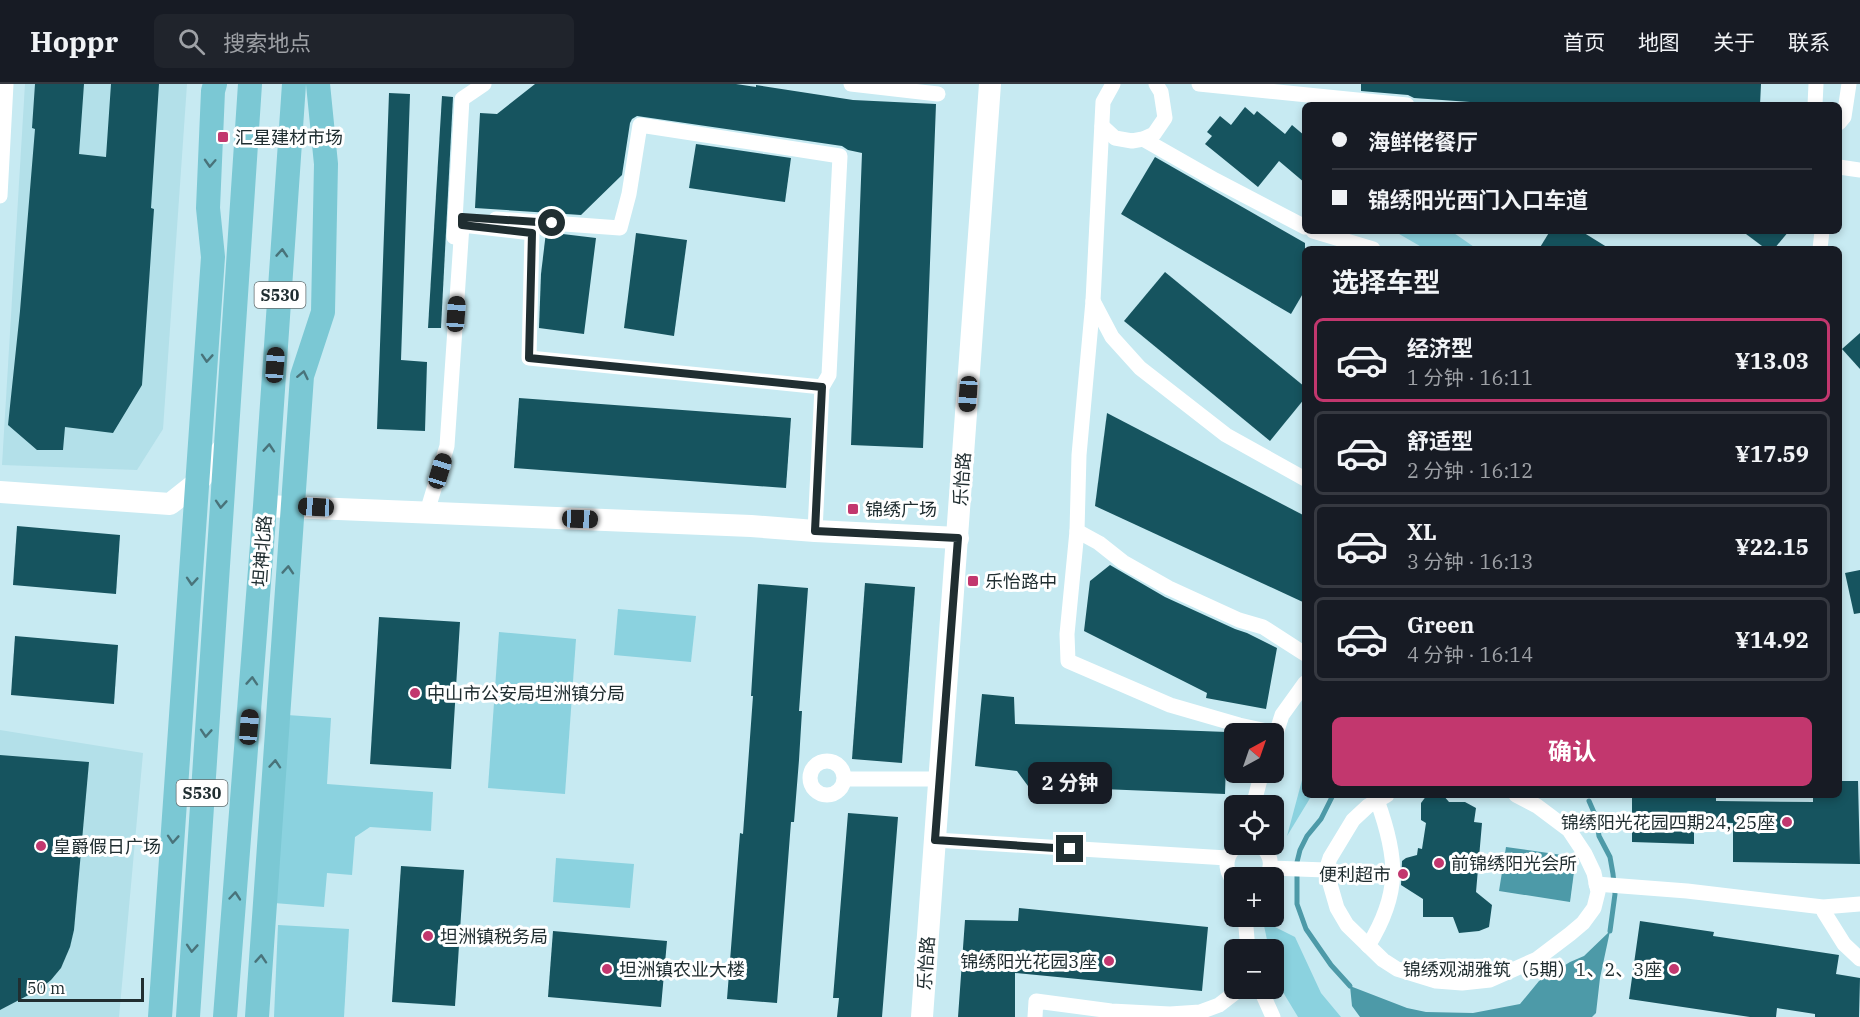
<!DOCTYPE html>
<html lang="zh">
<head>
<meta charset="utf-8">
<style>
	:root { --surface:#171b24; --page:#20242c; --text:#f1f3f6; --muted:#9ea1a6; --line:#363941; --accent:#c2376e }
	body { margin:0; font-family:"IBM Plex Serif","Noto Sans SC",serif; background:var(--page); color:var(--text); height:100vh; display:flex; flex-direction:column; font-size:22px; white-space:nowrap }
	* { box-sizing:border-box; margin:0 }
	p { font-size:20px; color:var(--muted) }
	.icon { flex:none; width:33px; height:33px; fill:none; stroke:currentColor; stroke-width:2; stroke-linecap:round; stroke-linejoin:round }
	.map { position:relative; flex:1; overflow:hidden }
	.panel { position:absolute; left:1302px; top:162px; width:540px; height:552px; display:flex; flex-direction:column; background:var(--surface); border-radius:9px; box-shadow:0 3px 9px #0003 }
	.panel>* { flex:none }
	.banner { position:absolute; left:1302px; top:18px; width:540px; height:132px; border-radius:9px; box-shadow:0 3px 9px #0003; display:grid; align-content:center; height:132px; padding:0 30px; background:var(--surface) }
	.needle { width:39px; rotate:40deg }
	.buttons { position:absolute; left:1224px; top:639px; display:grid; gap:12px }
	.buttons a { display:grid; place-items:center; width:60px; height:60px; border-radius:9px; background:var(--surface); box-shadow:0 3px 9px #0003; font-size:30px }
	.scale { position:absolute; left:18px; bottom:15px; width:126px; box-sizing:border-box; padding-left:6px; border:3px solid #202e31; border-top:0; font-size:16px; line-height:21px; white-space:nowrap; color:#202e31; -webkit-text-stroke:4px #fff; paint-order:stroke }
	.end { position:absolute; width:27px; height:27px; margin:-14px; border:8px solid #202e31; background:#fff; box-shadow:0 0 0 3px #fff }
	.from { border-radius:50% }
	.bubble { position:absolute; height:42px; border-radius:9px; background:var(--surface); box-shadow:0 3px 9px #0003; font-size:20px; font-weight:700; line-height:42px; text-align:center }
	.car { position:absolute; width:18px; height:36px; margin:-18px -9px; border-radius:8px; box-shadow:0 0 4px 2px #0007; background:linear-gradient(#222 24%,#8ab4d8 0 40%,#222 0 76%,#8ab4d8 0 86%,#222 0) }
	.banner b { display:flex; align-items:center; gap:21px; height:57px; font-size:22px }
	.banner b+b { border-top:2px solid var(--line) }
	.banner i { width:15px; height:15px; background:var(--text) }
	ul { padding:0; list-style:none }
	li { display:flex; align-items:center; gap:18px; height:84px; margin:0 12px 9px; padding:0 18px; border:3px solid var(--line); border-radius:9px }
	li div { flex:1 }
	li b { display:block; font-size:22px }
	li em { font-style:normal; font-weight:700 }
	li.selected { border-color:var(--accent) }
	li>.icon { width:54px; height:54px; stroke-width:1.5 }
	h2 { padding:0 30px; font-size:27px; line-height:72px }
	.cta { display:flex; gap:12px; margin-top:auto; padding:12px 30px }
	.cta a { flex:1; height:69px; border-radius:9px; background:var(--accent); color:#fff; font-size:24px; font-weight:700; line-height:69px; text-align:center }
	header { display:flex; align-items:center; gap:36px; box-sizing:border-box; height:84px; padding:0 30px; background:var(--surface); border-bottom:2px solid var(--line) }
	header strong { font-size:28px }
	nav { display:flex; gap:33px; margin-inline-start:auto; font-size:21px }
	.search { width:420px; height:54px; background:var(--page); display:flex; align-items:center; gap:15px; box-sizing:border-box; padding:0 21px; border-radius:9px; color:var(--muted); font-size:22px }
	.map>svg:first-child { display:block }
	.built { fill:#b3e0e9 }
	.green { fill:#8bd2df }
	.water { fill:#4d9aa8 }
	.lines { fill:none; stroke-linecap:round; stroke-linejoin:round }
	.stream { stroke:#4d9aa8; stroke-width:5 }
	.building { fill:#16545f }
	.street { stroke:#fff; stroke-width:15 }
	.secondary { stroke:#fff; stroke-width:22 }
	.primary { stroke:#7bc8d4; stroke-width:24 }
	.oneway { stroke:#49737a }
	.route { stroke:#202e31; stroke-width:8 }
	.poi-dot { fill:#c2376e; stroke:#fff; stroke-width:2 }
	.labels { text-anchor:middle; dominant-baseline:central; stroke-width:6; stroke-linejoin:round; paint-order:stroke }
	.shield { fill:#fff; stroke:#636d6f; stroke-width:1.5 }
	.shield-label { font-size:16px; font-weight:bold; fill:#202e31 }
	.poi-label { font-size:18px; fill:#202e31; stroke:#fff; text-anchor:start }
	.street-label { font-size:18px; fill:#202e31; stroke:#fff }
</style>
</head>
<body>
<header>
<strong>Hoppr</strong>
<div class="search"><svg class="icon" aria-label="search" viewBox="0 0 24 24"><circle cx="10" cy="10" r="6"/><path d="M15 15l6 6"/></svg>搜索地点</div>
<nav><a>首页</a><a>地图</a><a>关于</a><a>联系</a></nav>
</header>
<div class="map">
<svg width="1860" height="933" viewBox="0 0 1860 933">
	<rect width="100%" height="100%" fill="#c7eaf2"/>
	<!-- built -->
	<g class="built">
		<polygon points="25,0 187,0 163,345 137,386 2,381"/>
		<polygon points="0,646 143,669 119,933 0,933"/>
	</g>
	<!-- green -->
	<g class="green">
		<polygon points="1394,147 1451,147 1477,165 1425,165"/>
		<polygon points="618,525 696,532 691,578 614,571"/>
		<polygon points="499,548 576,555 565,710 488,704"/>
		<polygon points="287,631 331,634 327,700 433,708 431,747 370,743 355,753 352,791 327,789 324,823 274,819"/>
		<polygon points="1305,685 1305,711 1312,711 1287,752"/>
		<polygon points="556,774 634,780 630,824 553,818"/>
		<polygon points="1263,837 1295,853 1321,909 1341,933 1298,933 1275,895 1274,885 1274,866 1269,865"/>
		<polygon points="278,841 349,845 344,933 274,933"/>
	</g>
	<!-- water -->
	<g class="water">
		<polygon points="1506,763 1576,773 1570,818 1499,807"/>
		<polygon points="1610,847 1600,894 1596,929 1592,933 1360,933 1352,922 1350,902 1407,924 1426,928 1473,929 1520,920 1539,897 1570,878 1584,872"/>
	</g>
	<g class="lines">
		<!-- stream -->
		<g class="stream">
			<polyline points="1333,711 1321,735 1307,752 1300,766 1297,778 1297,820 1306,845 1331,881 1350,902"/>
			<polyline points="1589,717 1596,733 1599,752 1610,773 1613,790 1615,810 1610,847"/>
		</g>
	</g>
	<!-- building -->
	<g class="building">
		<polygon points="35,0 84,0 79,70 106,73 111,0 159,0 151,124 154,125 142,301 113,349 65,343 63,366 37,366 8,341 20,227 35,45 32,44"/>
		<polygon points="535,0 736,0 756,3 756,1 853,16 936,20 923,364 851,361 862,69 848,66 842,62 637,32 632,35 630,39 622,91 581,131 475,124 480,29 497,30"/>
		<polygon points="1361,0 1761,0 1760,21 1512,21 1414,14 1408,11 1361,7"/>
		<polygon points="389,9 410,10 401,276 427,278 425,347 377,345"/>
		<polygon points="442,12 453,13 441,244 428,244"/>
		<polygon points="1245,23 1254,31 1257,27 1285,50 1292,41 1305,52 1305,99 1279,77 1258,103 1205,60 1212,52 1207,48 1220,32 1231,41"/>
		<polygon points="696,60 791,74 785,118 689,104"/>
		<polygon points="1155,73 1305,159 1305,206 1291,230 1121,130"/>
		<polygon points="1550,147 1581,147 1610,165 1539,165"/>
		<polygon points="1742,147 1789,147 1774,165 1766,165"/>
		<polygon points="546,148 596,154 584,250 539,244 541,190"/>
		<polygon points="636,149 687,156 674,252 624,244"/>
		<polygon points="1165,188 1305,303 1305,314 1270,357 1124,237"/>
		<polygon points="1860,249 1860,285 1842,265"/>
		<polygon points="519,314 791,334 786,404 514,384"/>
		<polygon points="1107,329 1305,432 1305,519 1095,422"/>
		<polygon points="17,442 120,451 116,510 13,501"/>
		<polygon points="1110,481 1165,513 1235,545 1247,549 1277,564 1266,625 1206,614 1207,609 1084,547 1090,497"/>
		<polygon points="1860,486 1860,529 1854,530 1845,489"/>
		<polygon points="865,499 915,503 902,679 852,675"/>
		<polygon points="758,500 808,504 799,627 802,627 799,676 794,738 791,738 777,919 727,915 740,749 743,750 753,612 751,612"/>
		<polygon points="379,533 460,538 451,685 370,680"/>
		<polygon points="15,552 118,561 114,620 11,611"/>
		<polygon points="982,610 1014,613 1015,640 1227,648 1225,710 1028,702 1017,687 975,682"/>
		<polygon points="0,671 89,678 74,846 70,863 61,884 51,896 40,905 0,926"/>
		<polygon points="1839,697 1858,697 1860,780 1733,778 1733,739 1694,738 1694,760 1632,758 1632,711 1716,711 1716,717 1813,718 1813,711 1839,711"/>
		<polygon points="1427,711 1443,711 1449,718 1465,718 1476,724 1474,738 1482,739 1476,808 1492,821 1489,843 1479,847 1459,849 1453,833 1423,833 1423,815 1401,801 1402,777 1406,774 1417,771 1418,764 1422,765 1426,739 1421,736 1421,719"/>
		<polygon points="848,729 898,733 882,933 837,933 839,914 833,914"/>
		<polygon points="401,782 464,786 455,922 392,918"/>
		<polygon points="1019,824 1208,843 1202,907 1015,889 1015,933 958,933 965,836 1018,837"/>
		<polygon points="1640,837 1714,848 1713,852 1839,871 1836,890 1860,894 1859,933 1815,933 1815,930 1777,924 1776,933 1750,933 1629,915"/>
		<polygon points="553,847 667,857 661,923 548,913"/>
	</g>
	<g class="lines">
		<!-- street -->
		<g class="street">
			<polyline points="851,0 938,10"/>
			<polyline points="1113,0 1103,18 1093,217 1079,371 1077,447 1067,550 1068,577 1170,621 1239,641 1276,649"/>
			<polyline points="1199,0 1407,21"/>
			<polyline points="1815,21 1816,0"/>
			<polyline points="1839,39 1844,33 1849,0"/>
			<polyline points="1102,42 1115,54 1132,57 1143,55 1154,50 1165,34 1161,8 1156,0"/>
			<polyline points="1143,55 1215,96 1305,143"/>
			<polyline points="1839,83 1860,86"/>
			<polyline points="0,112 6,0"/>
			<polyline points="496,135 620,144 629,110 640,41 840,72 829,291 822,303"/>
			<polyline points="1313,147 1373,165"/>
			<polyline points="454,153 462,15 484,0"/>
			<polyline points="1820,165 1822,147"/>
			<polyline points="1093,217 1112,253 1140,284 1226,351 1305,395"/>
			<polyline points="427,428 447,362 462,141 532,149 529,274 822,303 815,447"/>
			<polyline points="1077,447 1099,459 1123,478 1169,504 1239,536 1263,543 1305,570"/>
			<polyline points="1274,656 1282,631 1305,599"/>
			<circle cx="827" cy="694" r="17"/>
			<polyline points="845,695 940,695"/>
			<polyline points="1387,711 1368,722 1353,736 1330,774 1326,786 1337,824 1347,841 1383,876 1397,885 1436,897 1462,899 1490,896 1537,875 1570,850 1583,839 1594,824 1598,808 1594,789 1585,770 1569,746 1537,722 1516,711"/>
			<polyline points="1253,722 1262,688"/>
			<polyline points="935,756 1227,774"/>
			<path d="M1258 760C1270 768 1273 778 1268 791"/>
			<polyline points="1270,784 1326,786"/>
			<path d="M1234 797C1223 785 1225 770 1239 760"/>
			<polyline points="1596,800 1687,807 1823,823 1860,820"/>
			<polyline points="1824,828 1844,860 1860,875"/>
			<polyline points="1245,832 1248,866"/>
			<path d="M1368 862C1401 809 1398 774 1377 716"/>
			<polyline points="1260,904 1273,933"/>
			<polyline points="1035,933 1036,917 1111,927 1170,930 1200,928 1219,921 1241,904"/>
		</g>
		<!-- secondary -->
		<g class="secondary">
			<polyline points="0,408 170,420 199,397 225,362"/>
			<polyline points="265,422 751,442 815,447 958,454"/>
			<polyline points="922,933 990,0"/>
		</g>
		<!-- primary -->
		<g class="primary">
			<polyline points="160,933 213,173 208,124 213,7 215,0"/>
			<polyline points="188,933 250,0"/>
			<polyline points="225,933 265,422 294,0"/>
			<polyline points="257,933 302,292 323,228 326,80 318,0"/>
		</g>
	</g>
	<!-- one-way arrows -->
	<defs><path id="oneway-chevron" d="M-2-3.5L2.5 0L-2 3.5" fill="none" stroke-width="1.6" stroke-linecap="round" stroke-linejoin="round" transform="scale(1.5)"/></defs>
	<g class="oneway">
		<use href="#oneway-chevron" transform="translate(210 79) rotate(93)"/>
		<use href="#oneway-chevron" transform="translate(282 169) rotate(-86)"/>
		<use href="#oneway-chevron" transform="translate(207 274) rotate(94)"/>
		<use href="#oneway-chevron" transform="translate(303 291) rotate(-78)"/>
		<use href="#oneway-chevron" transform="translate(269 364) rotate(-86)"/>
		<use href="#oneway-chevron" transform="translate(221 420) rotate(94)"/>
		<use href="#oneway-chevron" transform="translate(288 486) rotate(-86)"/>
		<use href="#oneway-chevron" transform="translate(192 497) rotate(94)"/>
		<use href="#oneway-chevron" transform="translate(252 597) rotate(-86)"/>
		<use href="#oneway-chevron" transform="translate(206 649) rotate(94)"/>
		<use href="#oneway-chevron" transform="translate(275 680) rotate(-86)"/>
		<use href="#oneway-chevron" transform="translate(173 755) rotate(94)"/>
		<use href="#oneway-chevron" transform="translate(235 812) rotate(-85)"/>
		<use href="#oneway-chevron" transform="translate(192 864) rotate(94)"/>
		<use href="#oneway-chevron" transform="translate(261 875) rotate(-86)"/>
	</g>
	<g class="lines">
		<!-- route -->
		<polyline class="route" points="552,139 462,133 462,141 532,149 529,274 822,303 815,447 958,454 935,756 1070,765"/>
	</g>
	<!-- markers -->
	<g class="poi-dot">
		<rect x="217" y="47" width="12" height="12" rx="3"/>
		<rect x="847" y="419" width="12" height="12" rx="3"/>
		<rect x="967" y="491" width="12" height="12" rx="3"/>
		<circle cx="415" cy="609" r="6"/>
		<circle cx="1787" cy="738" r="6"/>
		<circle cx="41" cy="762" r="6"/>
		<circle cx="1439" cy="779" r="6"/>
		<circle cx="1403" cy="790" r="6"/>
		<circle cx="428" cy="852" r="6"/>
		<circle cx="1109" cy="877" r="6"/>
		<circle cx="607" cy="885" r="6"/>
		<circle cx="1674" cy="885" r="6"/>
	</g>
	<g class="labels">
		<!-- shield labels -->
		<g class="shield">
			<rect x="254.5" y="198" width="51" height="26" rx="4.5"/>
			<rect x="176.5" y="696" width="51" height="26" rx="4.5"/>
		</g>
		<g class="shield-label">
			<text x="280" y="211">S530</text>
			<text x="202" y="709">S530</text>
		</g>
		<!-- poi labels -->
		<g class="poi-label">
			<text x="235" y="53">汇星建材市场</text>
			<text x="865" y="425">锦绣广场</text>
			<text x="985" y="497">乐怡路中</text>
			<text x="427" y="609">中山市公安局坦洲镇分局</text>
			<text x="1775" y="738" text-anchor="end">锦绣阳光花园四期24, 25座</text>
			<text x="53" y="762">皇爵假日广场</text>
			<text x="1451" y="779">前锦绣阳光会所</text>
			<text x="1391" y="790" text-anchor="end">便利超市</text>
			<text x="440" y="852">坦洲镇税务局</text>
			<text x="1097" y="877" text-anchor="end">锦绣阳光花园3座</text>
			<text x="619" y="885">坦洲镇农业大楼</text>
			<text x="1662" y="885" text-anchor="end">锦绣观湖雅筑（5期）1、2、3座</text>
		</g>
		<!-- street labels -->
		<g class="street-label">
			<text transform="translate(962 395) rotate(-86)">乐怡路</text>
			<text transform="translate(262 467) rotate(-86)">坦神北路</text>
			<text transform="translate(926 879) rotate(-86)">乐怡路</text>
		</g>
	</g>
</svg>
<div class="buttons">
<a><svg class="needle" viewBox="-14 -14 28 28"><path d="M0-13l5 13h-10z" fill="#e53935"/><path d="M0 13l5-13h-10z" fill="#9ea1a6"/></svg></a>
<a><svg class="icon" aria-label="locate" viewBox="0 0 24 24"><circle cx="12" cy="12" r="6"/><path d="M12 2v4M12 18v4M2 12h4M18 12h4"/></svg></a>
<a>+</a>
<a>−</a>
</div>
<div class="scale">50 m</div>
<i class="end from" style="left:552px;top:139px"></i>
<i class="end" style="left:1070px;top:765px"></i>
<div class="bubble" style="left:1028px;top:678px;width:84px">2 分钟</div>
<i class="car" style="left:456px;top:230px;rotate:4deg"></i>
<i class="car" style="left:275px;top:281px;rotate:4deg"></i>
<i class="car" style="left:968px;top:310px;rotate:184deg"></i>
<i class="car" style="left:440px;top:387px;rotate:17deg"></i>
<i class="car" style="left:316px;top:423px;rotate:273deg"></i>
<i class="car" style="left:580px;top:435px;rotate:92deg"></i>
<i class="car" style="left:249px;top:643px;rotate:5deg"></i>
<div class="banner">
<b><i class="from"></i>海鲜佬餐厅</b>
<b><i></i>锦绣阳光西门入口车道</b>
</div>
<section class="panel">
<h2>选择车型</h2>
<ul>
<li class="selected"><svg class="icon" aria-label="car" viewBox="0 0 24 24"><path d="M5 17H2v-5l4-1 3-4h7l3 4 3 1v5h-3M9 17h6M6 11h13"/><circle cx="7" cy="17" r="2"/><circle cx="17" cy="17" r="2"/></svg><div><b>经济型</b><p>1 分钟 · 16:11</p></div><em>¥13.03</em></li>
<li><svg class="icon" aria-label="car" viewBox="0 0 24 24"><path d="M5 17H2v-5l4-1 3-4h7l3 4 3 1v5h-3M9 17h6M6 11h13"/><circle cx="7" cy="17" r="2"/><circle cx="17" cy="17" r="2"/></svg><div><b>舒适型</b><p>2 分钟 · 16:12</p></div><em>¥17.59</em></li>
<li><svg class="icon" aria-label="car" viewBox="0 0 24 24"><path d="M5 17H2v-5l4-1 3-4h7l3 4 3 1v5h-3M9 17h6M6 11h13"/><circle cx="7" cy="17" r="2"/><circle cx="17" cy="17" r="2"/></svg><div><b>XL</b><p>3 分钟 · 16:13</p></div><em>¥22.15</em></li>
<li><svg class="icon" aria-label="car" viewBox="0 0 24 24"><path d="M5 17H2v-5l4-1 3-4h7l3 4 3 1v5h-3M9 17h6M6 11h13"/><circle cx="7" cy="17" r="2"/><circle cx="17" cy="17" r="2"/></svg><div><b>Green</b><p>4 分钟 · 16:14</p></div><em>¥14.92</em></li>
</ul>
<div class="cta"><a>确认</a></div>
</section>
</div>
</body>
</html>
